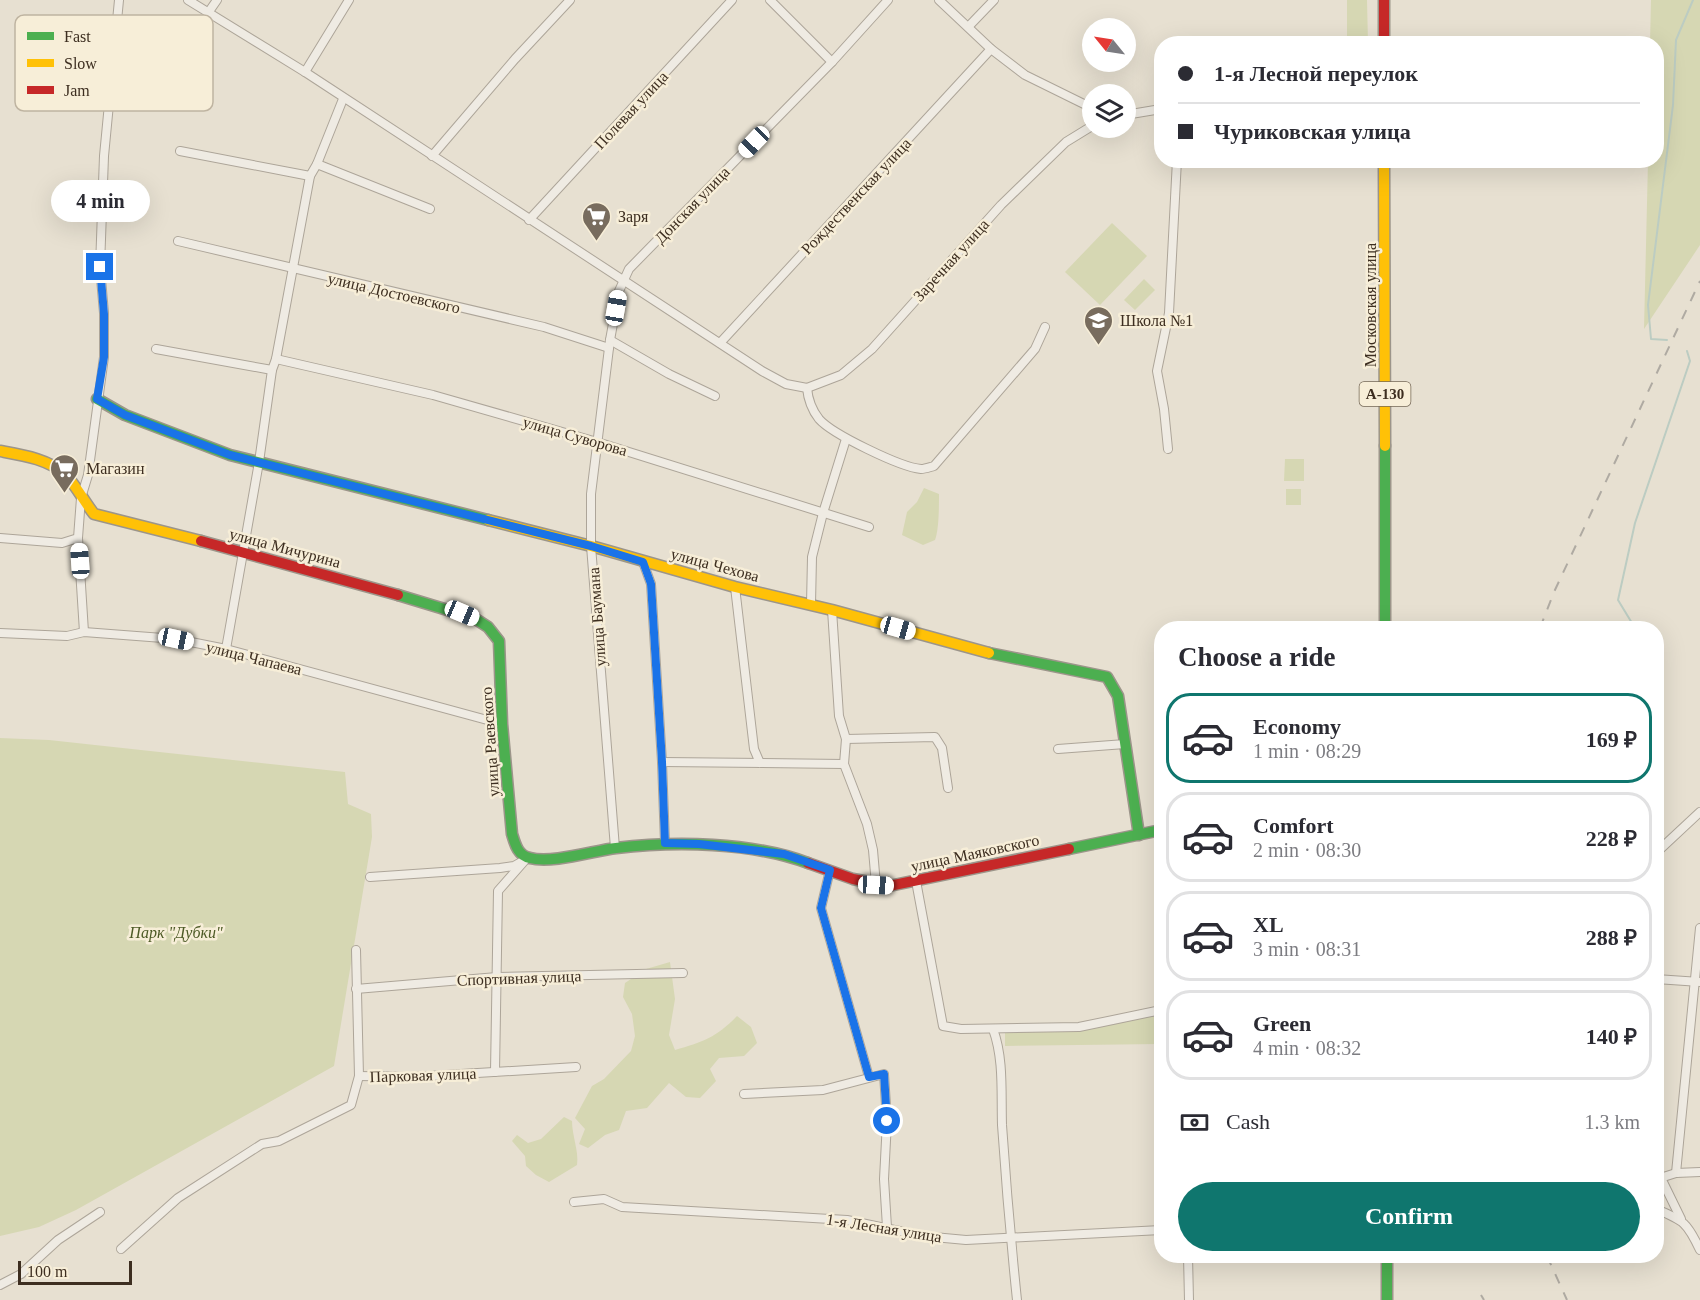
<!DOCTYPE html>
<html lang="en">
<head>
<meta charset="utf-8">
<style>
	:root { --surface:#fff; --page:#f2f2f3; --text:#2b2b33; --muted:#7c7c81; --line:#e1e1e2; --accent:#0f766e }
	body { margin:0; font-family:Georgia,serif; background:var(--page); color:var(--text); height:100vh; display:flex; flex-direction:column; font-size:22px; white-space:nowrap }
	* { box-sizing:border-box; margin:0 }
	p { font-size:20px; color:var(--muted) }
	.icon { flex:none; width:33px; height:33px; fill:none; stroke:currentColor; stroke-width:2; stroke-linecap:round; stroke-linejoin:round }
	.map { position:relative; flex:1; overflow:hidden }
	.drawer { position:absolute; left:1154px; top:621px; width:510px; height:642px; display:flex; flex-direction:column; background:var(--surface); border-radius:24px; box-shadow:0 6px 24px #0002 }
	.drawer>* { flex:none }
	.banner { position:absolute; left:1154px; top:36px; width:510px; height:132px; border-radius:24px; box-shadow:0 6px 24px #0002; display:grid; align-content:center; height:132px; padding:0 24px; background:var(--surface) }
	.needle { width:39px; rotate:300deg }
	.tools { position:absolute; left:1082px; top:18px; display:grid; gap:12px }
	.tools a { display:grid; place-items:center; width:54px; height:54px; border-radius:50%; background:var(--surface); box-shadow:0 6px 24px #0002; font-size:30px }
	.scale { position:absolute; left:18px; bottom:15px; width:114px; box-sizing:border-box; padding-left:6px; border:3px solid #3d2e20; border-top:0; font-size:16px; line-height:21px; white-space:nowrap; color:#3d2e20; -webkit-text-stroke:4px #f7eed8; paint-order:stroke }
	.end { position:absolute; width:27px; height:27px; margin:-14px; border:8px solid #1a73e8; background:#fff; box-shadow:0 0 0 3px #fff }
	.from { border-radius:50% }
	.bubble { position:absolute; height:42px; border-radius:21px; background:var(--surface); box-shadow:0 6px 24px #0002; font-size:20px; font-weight:800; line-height:42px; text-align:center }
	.car { position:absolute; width:18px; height:36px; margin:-18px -9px; border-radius:8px; box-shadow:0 0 4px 2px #0007; background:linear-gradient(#fff 24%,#345 0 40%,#fff 0 76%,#345 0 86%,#fff 0) }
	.banner b { display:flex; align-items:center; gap:21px; height:57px; font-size:22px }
	.banner b+b { border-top:2px solid var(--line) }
	.banner i { width:15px; height:15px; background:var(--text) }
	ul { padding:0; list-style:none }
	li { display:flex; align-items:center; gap:18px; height:90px; margin:0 12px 9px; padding:0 12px; border:3px solid var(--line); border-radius:24px }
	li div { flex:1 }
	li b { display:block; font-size:22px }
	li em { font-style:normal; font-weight:800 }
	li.active { border-color:var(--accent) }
	li>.icon { width:54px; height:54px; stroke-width:1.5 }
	h2 { padding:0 24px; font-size:27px; line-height:72px }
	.pay { display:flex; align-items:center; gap:15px; height:66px; padding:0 24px; font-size:22px }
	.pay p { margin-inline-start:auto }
	.cta { display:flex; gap:12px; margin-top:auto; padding:12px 24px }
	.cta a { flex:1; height:69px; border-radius:36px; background:var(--accent); color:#fff; font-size:24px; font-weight:800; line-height:69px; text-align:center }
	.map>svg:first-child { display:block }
	.green { fill:#d6d7b3 }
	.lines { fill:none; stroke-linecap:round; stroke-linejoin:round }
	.stream { stroke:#bcccc2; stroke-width:2 }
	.street-casing { stroke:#ada599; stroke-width:10 }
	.fast-casing { stroke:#9c958a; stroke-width:13 }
	.slow-casing { stroke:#9c958a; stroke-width:13 }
	.jam-casing { stroke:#9c958a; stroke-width:13 }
	.street { stroke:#efebe3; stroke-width:8 }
	.fast { stroke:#4caf50; stroke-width:10 }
	.slow { stroke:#ffc107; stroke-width:10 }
	.jam { stroke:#c62828; stroke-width:10 }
	.rail { stroke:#afaaa2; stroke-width:2; stroke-dasharray:10 10; stroke-linecap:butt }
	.route { stroke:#1a73e8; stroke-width:8 }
	.labels { text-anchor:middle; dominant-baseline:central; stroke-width:5; stroke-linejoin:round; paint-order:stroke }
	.shield { fill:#f7eed8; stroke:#756857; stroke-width:1.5 }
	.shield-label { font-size:15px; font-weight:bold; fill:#3d2e20 }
	.street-label { font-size:16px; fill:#3d2e20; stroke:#f7eed8 }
	.poi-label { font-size:16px; fill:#3d2e20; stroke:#f7eed8; text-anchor:start }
	.park-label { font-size:16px; font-style:italic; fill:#4d5a26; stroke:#f7eed8 }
	.key { fill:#f7eed8; stroke:#bfb4a1; stroke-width:1.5 }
	.key-label { font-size:16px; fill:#3d2e20 }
</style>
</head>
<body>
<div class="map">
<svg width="1700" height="1300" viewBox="0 0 1700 1300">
	<rect width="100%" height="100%" fill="#e7e0d1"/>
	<!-- green -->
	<g class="green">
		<polygon points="1347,0 1367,0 1368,43 1347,43"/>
		<polygon points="1651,0 1700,0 1700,245 1644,329 1648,161 1656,160 1656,44 1650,43"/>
		<polygon points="1112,223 1147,256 1100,305 1065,272"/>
		<polygon points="1144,279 1155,290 1135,310 1124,300"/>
		<polygon points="1285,459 1304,459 1304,481 1284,481"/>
		<path d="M924 488 939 494C939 506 939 530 935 540L923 545 902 535 907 512 917 502Z"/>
		<rect x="1286" y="489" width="15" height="16"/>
		<polygon points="0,738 49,740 345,772 348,804 371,814 372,837 334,1066 76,1210 39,1227 0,1236"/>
		<path d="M670 962 675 999 669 1035 675 1050C702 1042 716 1038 737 1016L751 1027 757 1043 744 1056 719 1058 710 1069 716 1081 700 1098 686 1097 669 1083 647 1108 626 1111 619 1130 605 1135 588 1148 579 1144 585 1129 575 1118 592 1086 604 1079 631 1051 635 1036 632 1014 623 997 625 983 646 969Z"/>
		<polygon points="1161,1013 1161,1044 1005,1046 1005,1031 1081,1030"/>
		<path d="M564 1117 572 1121C572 1136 579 1151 577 1165L549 1182 536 1175 526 1166 525 1156 512 1141 517 1135 528 1143 541 1139Z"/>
	</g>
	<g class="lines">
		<!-- stream -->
		<g class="stream">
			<polyline points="1667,340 1651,339 1648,305 1673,105 1676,40 1693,0"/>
			<polyline points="1635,628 1618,600 1635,523 1690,361 1687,351"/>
		</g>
		<defs>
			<g id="street">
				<polyline points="188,0 305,72 762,371 786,384 807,388"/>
				<polyline points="770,0 832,62"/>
				<polyline points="939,0 991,49 1025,75 1092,108"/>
				<polyline points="208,13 217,0"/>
				<polyline points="969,26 994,0"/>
				<polyline points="305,72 349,0"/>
				<polyline points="1125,115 1161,109"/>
				<polyline points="180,151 310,176"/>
				<polyline points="432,156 515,59 570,0"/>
				<polyline points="317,164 430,209"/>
				<polyline points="529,220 732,0"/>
				<polyline points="178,241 544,327 609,348"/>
				<polyline points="610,340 669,374 715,396"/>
				<polyline points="720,343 991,49"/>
				<polyline points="156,349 272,370"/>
				<polyline points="276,359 433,395 597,442 869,527"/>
				<polyline points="807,388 841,375 872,349 1001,205 1066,142 1092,126"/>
				<path d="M807 388C808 399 812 410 819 419 832 434 900 467 921 469 925 469 930 467 934 466L1035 349 1045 327"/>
				<polyline points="1168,449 1164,409 1157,371 1169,313 1177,160"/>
				<polyline points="0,538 62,543 78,538"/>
				<polyline points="643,562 651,584 662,762 665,843"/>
				<polyline points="735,587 754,749 760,763"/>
				<polyline points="811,604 812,557 823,513 846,439"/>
				<polyline points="832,610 839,716 846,739 844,764 867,824 873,850 876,885"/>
				<polyline points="84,632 78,538 81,498 88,475 104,357 104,313 100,267 104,156 119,0"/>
				<polyline points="0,633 67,636 84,632 176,639 226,649 502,724"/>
				<polyline points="226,649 259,462 272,370 276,359 310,176 317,164 343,99"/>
				<polyline points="846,739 935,737 942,748 948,788"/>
				<polyline points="1058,749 1125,744"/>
				<polyline points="662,762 844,764"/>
				<polyline points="615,848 591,546 591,494 610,340 619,291 629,269 832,62 888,0"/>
				<polyline points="1656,853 1700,812"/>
				<polyline points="830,870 821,908 869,1077"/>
				<polyline points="370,877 500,868 514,866 521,862"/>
				<polyline points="916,881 943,1026 961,1029 1079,1027 1161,1010"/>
				<polyline points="1656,979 1700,982"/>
				<polyline points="356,989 497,977 683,973"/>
				<path d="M993 1029C1004 1059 1001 1093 1002 1125 1006 1184 1011 1242 1017 1300"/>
				<polyline points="495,1072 498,891 527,858"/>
				<polyline points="359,1076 412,1077 576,1067"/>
				<polyline points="744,1094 823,1090 884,1074 887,1121 884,1179 887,1227"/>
				<polyline points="1676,1173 1700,928"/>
				<polyline points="1661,1178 1681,1219"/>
				<polyline points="1657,1179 1676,1173 1700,1172"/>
				<polyline points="574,1202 604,1199 622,1207 847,1220 923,1236 966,1240 1161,1230"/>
				<path d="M1656 1209C1684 1221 1687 1222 1700 1250"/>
				<polyline points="121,1249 178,1198 262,1144 279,1141 351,1105 359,1076 356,950"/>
				<polyline points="1188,1256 1189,1300"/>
				<polyline points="0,1285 21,1274 58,1240 100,1212"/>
			</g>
			<g id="fast">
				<polyline points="97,399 125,415 230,455 488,520"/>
				<polyline points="1385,446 1385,628"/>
				<path d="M398 595 474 618 488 627 499 641 502 724 512 834C515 844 518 856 530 858 551 864 593 851 616 848 675 841 752 842 808 863"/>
				<polyline points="989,653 1107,677 1118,696 1139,835"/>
				<polyline points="1069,849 1161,830"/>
				<polyline points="1387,1256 1387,1300"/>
			</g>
			<g id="slow">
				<polyline points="1384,160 1385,446"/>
				<path d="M0 451C22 455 49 459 66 475 74 483 86 504 94 514L201 541"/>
				<polyline points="488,520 591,546 735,587 832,610 989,653"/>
			</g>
			<g id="jam">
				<polyline points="1384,0 1384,44"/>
				<polyline points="201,541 398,595"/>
				<polyline points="808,863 853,879 889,886 1069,849"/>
			</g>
		</defs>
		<!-- street casing -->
		<use href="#street" class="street-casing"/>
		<!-- fast casing -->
		<use href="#fast" class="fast-casing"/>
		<!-- slow casing -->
		<use href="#slow" class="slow-casing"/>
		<!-- jam casing -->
		<use href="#jam" class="jam-casing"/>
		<!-- street -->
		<use href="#street" class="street"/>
		<!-- fast -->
		<use href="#fast" class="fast"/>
		<!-- slow -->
		<use href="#slow" class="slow"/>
		<!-- jam -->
		<use href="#jam" class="jam"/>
		<!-- rail -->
		<g class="rail">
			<polyline points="1540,628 1554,592 1700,281"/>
			<polyline points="1547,1256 1567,1300"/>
			<polyline points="1481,1295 1484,1300"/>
		</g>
	</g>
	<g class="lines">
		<!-- route -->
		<polyline class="route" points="100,267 104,314 104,357 97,399 125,415 230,455 591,546 643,562 651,584 662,762 665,843 699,844 784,854 830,870 821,908 869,1077 884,1074 887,1121"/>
	</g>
	<!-- icons -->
	<defs>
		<symbol id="supermarket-pin" viewBox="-11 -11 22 30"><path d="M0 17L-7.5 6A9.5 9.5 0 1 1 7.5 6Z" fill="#786c5e" stroke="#f7eed8"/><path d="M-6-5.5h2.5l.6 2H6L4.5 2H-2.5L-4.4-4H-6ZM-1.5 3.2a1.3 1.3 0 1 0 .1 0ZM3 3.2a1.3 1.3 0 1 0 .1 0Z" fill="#fff"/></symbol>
		<symbol id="school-pin" viewBox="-11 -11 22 30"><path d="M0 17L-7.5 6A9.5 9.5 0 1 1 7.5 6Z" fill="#786c5e" stroke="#f7eed8"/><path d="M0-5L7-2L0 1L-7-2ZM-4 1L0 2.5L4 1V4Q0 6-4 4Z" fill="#fff"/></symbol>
	</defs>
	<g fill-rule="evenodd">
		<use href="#supermarket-pin" x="580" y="200" width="33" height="45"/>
		<use href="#school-pin" x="1082" y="304" width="33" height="45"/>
		<use href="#supermarket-pin" x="48" y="452" width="33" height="45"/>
	</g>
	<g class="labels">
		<!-- shield labels -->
		<rect class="shield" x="1359.5" y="382" width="51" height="24" rx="4.5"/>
		<g class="shield-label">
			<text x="1385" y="394">А-130</text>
		</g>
		<!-- street labels -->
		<g class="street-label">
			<text transform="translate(631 110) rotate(-47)">Полевая улица</text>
			<text transform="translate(856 196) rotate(-47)">Рождественская улица</text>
			<text transform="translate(692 205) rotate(-46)">Донская улица</text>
			<text transform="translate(951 260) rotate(-48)">Заречная улица</text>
			<text transform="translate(394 293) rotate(13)">улица Достоевского</text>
			<text transform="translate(1370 305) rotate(-90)">Московская улица</text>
			<text transform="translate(575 436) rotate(16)">улица Суворова</text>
			<text transform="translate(285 548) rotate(15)">улица Мичурина</text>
			<text transform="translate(715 565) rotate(15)">улица Чехова</text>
			<text transform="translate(597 617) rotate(-94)">улица Баумана</text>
			<text transform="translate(254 658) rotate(14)">улица Чапаева</text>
			<text transform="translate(490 742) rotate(-94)">улица Раевского</text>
			<text transform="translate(975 853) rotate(-12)">улица Маяковского</text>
			<text transform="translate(519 978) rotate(-2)">Спортивная улица</text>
			<text transform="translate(423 1075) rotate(-2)">Парковая улица</text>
			<text transform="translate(884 1228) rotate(9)">1-я Лесная улица</text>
		</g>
		<!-- poi labels -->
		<g class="poi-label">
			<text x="618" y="216">Заря</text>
			<text x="1120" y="320">Школа №1</text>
			<text x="86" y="468">Магазин</text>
		</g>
		<!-- park labels -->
		<g class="park-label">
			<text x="176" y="932">Парк "Дубки"</text>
		</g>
	</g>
	<!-- legend -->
	<rect x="15" y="15" width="198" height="96" rx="9" class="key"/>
	<rect x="27" y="32" width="27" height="8" fill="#4caf50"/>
	<rect x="27" y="59" width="27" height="8" fill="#ffc107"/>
	<rect x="27" y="86" width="27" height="8" fill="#c62828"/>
	<g class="key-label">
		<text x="64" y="42">Fast</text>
		<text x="64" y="69">Slow</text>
		<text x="64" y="96">Jam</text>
	</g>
</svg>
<div class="tools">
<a><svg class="needle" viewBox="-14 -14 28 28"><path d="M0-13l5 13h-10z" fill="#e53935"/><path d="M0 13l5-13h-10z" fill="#7c7c81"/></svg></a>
<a><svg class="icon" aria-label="layers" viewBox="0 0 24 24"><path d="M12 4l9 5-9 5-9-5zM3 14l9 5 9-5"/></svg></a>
</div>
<div class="scale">100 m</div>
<i class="end from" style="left:887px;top:1121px"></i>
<i class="end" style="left:100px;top:267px"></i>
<div class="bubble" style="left:51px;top:180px;width:99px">4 min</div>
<i class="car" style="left:754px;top:142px;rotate:224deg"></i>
<i class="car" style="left:616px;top:308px;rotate:10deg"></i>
<i class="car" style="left:80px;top:561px;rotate:356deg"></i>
<i class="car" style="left:462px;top:613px;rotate:113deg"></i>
<i class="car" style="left:898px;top:628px;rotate:106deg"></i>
<i class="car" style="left:176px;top:639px;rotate:102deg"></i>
<i class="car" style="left:876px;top:885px;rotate:93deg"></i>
<div class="banner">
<b><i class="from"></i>1-я Лесной переулок</b>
<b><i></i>Чуриковская улица</b>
</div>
<section class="drawer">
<h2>Choose a ride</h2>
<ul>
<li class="active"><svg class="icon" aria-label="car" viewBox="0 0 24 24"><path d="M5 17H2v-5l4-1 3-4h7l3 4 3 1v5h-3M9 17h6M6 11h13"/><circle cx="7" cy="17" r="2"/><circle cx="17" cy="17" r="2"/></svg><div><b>Economy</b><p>1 min · 08:29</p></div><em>169 ₽</em></li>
<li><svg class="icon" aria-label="car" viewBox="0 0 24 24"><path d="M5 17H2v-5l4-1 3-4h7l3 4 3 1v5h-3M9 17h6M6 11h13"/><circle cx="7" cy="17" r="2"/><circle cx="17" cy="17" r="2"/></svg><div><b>Comfort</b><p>2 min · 08:30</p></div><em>228 ₽</em></li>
<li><svg class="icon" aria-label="car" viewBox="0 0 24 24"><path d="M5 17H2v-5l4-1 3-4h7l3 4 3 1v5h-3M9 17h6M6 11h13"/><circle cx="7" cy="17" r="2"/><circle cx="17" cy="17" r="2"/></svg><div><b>XL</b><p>3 min · 08:31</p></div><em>288 ₽</em></li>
<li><svg class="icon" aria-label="car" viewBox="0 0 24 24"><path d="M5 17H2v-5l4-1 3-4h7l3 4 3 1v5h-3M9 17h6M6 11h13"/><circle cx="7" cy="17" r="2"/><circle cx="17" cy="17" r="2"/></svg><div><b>Green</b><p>4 min · 08:32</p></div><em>140 ₽</em></li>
</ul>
<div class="pay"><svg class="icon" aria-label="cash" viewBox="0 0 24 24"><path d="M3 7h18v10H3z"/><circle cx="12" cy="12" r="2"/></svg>Cash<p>1.3 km</p></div>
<div class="cta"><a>Confirm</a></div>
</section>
</div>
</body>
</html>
